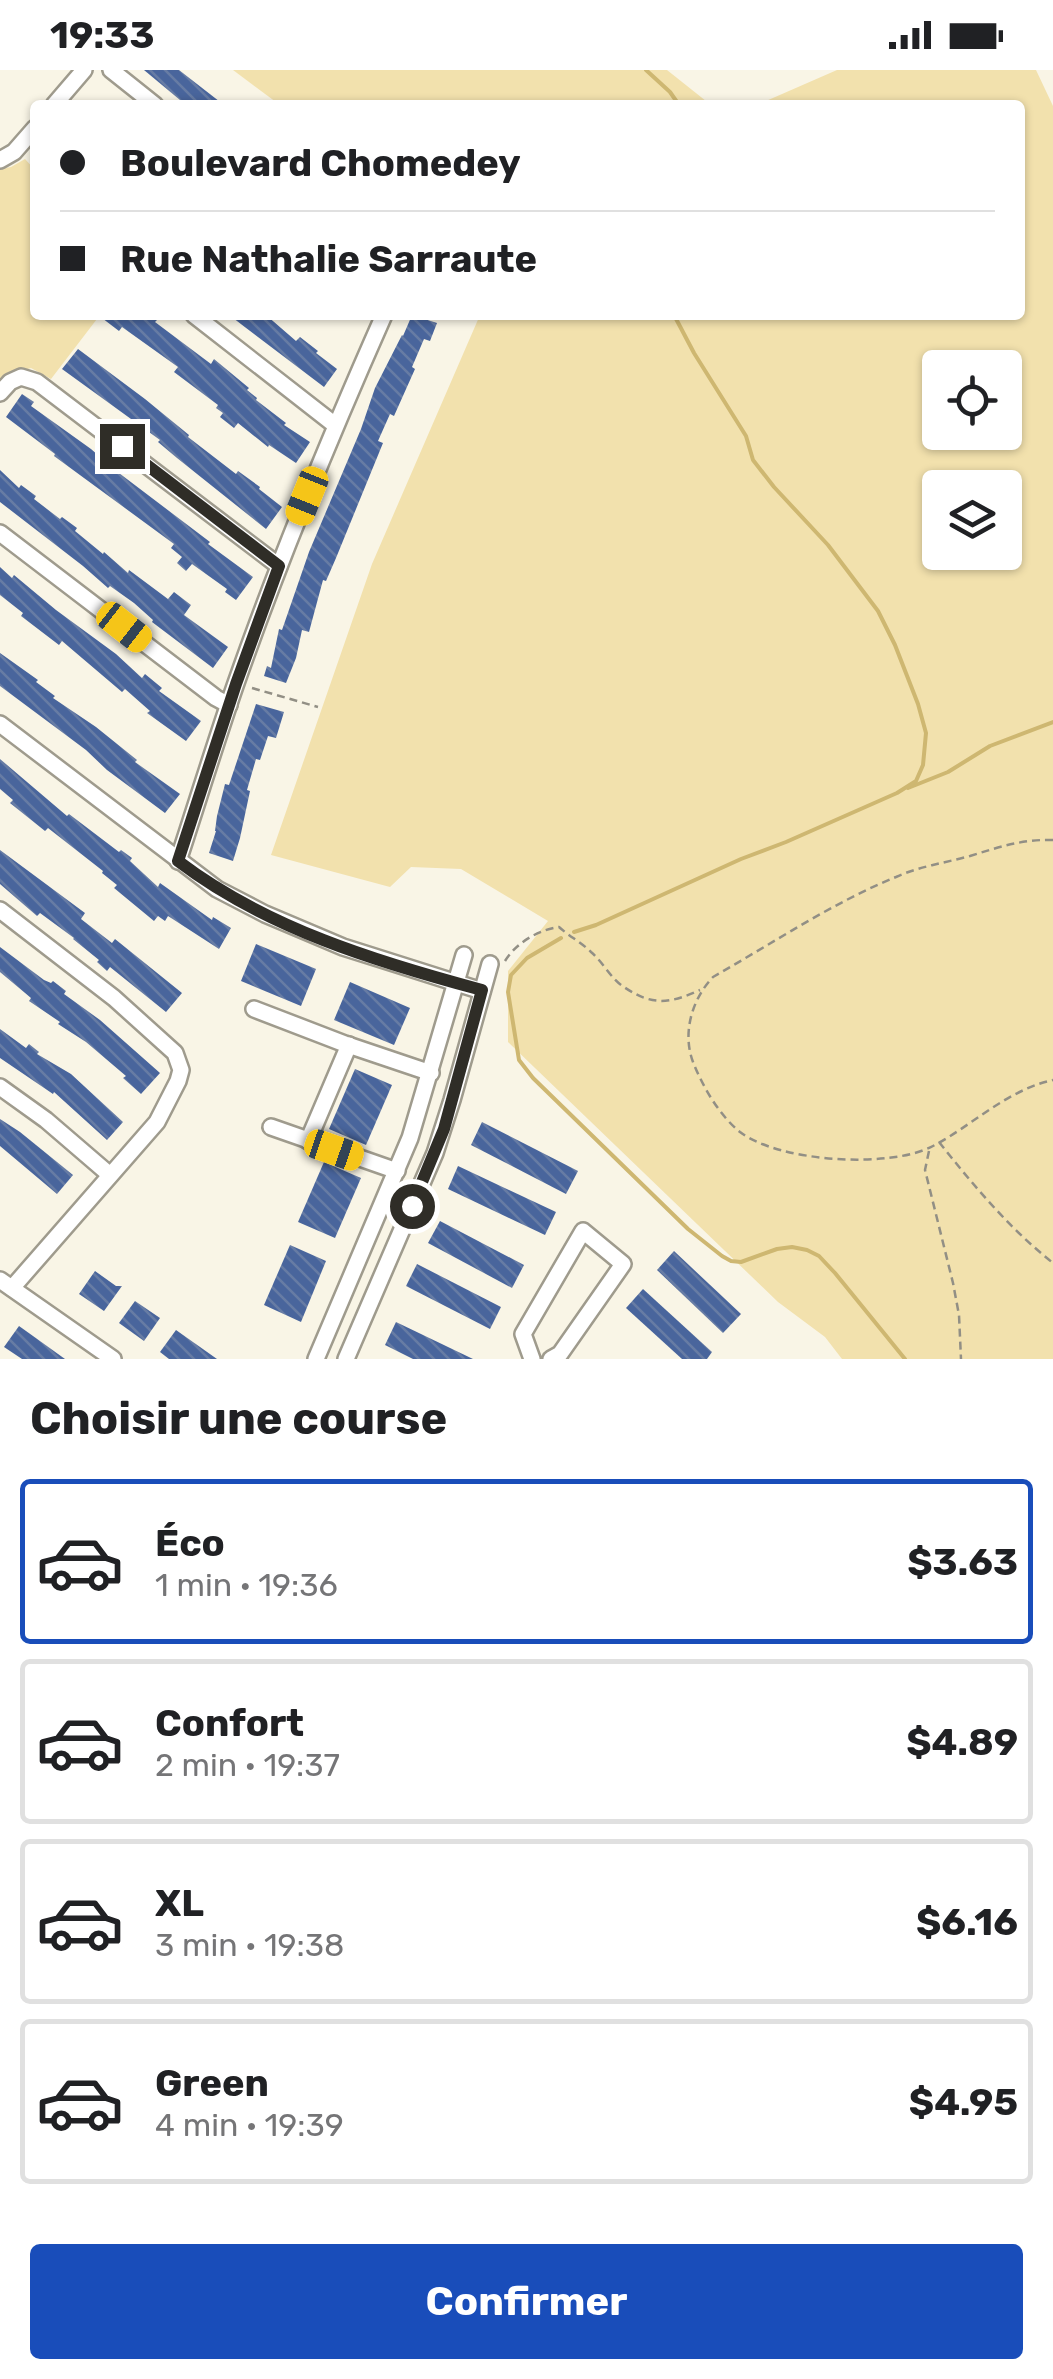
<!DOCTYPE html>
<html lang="fr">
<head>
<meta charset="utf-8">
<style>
	:root { --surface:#fff; --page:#f2f2f2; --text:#202124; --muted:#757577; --line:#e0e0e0; --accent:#194dba }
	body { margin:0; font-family:Rubik,sans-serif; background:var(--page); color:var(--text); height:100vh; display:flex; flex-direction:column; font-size:38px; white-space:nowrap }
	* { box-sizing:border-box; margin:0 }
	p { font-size:32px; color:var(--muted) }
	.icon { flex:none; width:55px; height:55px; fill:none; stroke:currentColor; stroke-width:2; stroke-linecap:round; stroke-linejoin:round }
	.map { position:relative; height:1289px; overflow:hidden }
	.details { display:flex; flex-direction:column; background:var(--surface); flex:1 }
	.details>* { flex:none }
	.top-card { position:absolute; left:30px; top:30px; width:995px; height:220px; border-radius:10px; box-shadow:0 2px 8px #0004; display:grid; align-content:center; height:220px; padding:0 30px; background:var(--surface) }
	.buttons { position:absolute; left:922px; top:280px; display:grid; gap:20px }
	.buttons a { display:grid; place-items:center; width:100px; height:100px; border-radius:10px; background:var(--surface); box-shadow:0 2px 8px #0004; font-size:50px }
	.end { position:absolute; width:45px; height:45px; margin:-22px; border:12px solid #2f2d27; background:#fff; box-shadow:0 0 0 5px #fff }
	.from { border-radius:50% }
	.car { position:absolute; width:30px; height:60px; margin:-30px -15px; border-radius:12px; box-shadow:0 0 8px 2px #0007; background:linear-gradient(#f5c518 24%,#345 0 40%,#f5c518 0 76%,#345 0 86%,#f5c518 0) }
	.top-card b { display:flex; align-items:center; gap:35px; height:95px; font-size:38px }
	.top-card b+b { border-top:2px solid var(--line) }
	.top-card i { width:25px; height:25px; background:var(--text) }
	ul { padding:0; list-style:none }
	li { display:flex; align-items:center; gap:30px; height:165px; margin:0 20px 15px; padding:0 10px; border:5px solid var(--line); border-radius:10px }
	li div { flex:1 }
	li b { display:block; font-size:38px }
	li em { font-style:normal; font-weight:700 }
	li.selected { border-color:var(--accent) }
	li>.icon { width:90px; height:90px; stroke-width:1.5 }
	h2 { padding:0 30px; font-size:45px; line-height:120px }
	.primary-button { display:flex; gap:20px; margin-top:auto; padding:20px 30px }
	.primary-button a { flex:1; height:115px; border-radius:10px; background:var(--accent); color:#fff; font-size:40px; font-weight:700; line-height:115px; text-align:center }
	.status { display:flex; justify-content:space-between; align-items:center; height:70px; padding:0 50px; background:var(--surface); direction:ltr }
	.status svg { height:28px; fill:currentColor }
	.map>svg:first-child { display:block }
	.green { fill:#f2e1ad; fill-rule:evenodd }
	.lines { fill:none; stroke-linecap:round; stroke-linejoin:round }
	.stream { stroke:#ceb771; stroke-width:4 }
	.building { fill:url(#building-back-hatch) }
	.minor-casing { stroke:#9f9b8d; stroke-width:20 }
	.path { stroke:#928f85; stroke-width:2.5; stroke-dasharray:8 5; stroke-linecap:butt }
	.minor { stroke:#fff; stroke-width:15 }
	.route { stroke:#2f2d27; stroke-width:12 }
</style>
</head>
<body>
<div class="status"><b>19:33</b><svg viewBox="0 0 49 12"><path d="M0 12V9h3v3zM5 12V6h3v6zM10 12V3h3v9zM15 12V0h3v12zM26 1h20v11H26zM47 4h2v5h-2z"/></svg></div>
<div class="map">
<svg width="1053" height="1289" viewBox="0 0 1053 1289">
	<defs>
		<pattern id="building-back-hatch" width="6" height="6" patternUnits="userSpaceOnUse" patternTransform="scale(2.5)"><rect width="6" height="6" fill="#49659c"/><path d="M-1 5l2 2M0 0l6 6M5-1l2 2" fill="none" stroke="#677ca4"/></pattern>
	</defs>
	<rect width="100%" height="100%" fill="#f9f5e6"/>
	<!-- green -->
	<g class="green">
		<polygon points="233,0 667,0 711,35 280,35"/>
		<path d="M837 0H1036L1053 36V1289H842L825 1267 778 1232 508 972V901L548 851 461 799 411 797 390 817 271 785 372 494 480 245H1020V35H757ZM940 298H1005V362H940ZM940 418H1005V482H940Z"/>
		<polygon points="25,89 35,100 35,245 100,245 51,309 31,298 6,306 0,311 0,99 11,97"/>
	</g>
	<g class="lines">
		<!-- stream -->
		<g class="stream">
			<polyline points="646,0 670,22 679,35"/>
			<polyline points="908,718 948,702 990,676 1053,652"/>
			<polyline points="574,862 596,855 741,789 786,772 897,723 916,711 923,695 926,663 918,634 895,575 878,541 828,475 774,417 753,390 746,366 694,283 674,245"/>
			<polyline points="561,868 527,888 511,905 508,922 519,990 533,1008 688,1159 722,1186 731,1191 741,1192 777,1179 792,1177 807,1180 819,1186 835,1203 905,1289"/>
		</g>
	</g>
	<!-- building -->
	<g class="building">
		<polygon points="144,0 179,0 224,35 186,35"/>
		<polygon points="98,245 150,245 157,250 155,252 211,294 214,289 249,318 247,320 257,328 256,330 286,353 284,355 310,372 296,393 269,375 268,377 238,353 234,358 220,347 223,343 216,338 218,335 174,302 178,297 122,257 119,261"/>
		<polygon points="229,245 266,245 296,271 300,267 318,281 316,283 337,299 324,317"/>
		<polygon points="412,245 437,253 430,271 424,269 412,297 415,299 394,346 390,344 378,371 383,373 336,488 326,511 323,510 309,562 302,560 296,588 286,613 264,606 267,596 271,598 279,559 282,560 309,482 361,359 375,318 402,265 403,266"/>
		<polygon points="78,279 145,329 189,365 188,367 236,404 238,401 260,417 259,419 282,437 266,459 177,388 158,372 160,370 62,299"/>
		<polygon points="22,324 34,332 31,336 91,379 115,400 210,472 208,474 253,507 236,530 225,522 227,519 192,494 186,501 177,493 182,487 171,478 174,474 54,386 55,384 6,347"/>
		<polygon points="0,400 19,418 21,415 36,426 34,429 60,449 62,447 77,458 75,461 103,484 104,482 128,503 129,500 168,529 174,522 191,535 184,545 228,577 213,598 152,552 153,550 134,533 110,516 108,518 83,496 0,432"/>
		<polygon points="0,497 12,508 14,505 56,540 116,584 142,608 145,604 162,618 159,621 201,651 186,671 147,643 150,641 125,619 122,622 62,571 59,575 21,546 23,543 0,525"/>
		<polygon points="0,583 38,610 36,612 55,626 53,628 96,657 137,690 135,692 180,724 165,743 107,700 86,680 0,616"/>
		<polygon points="256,634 284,642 276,668 268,666 260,690 256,689 247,720 250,721 240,768 233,791 209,783 216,761 215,761 217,746 225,714 229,715"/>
		<polygon points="0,689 67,746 69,744 119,782 121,780 132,788 130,791 158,817 160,813 212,850 213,847 231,858 219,879 168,846 165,851 158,846 154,851 114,818 117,815 102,803 103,801 48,758 45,761 10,733 13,730 0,719"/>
		<polygon points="0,780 85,843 81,849 112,873 115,869 182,923 166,942 110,897 107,901 97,892 99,890 73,869 74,868 40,843 37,846 0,814"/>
		<polygon points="256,874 316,899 301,936 241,911"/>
		<polygon points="0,877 44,910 51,913 53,911 66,921 64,924 100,950 160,1003 141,1024 123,1008 126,1006 86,972 58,954 60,952 29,931 31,928 0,902"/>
		<polygon points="350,912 410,938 394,975 334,950"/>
		<polygon points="0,959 26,978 29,974 39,982 37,984 71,1004 123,1052 107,1070 54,1022 53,1024 0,988"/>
		<polygon points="355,999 392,1015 366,1075 329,1059"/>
		<polygon points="0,1049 20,1062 73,1105 57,1124 0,1076"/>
		<polygon points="482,1052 578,1101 566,1124 471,1075"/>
		<polygon points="324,1092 361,1108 335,1168 298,1152"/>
		<polygon points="458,1096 556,1142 545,1165 448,1119"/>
		<polygon points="440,1151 524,1195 512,1218 428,1173"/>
		<polygon points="290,1175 326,1191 301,1252 264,1235"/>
		<polygon points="674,1181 741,1244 723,1263 657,1200"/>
		<polygon points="417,1194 501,1237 490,1259 406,1216"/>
		<polygon points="95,1201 116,1216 122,1216 104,1241 79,1224"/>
		<polygon points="643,1219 712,1282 707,1289 682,1289 626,1238"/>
		<polygon points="135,1231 160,1248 144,1271 119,1253"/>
		<polygon points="396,1252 473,1289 413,1289 385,1275"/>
		<polygon points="19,1256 33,1266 65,1289 22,1289 4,1277"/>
		<polygon points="176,1260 217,1289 169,1289 160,1282"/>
	</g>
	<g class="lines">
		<defs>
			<g id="minor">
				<polyline points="111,0 155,35"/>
				<polyline points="54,35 84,0"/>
				<polyline points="0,90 14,82 35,58"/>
				<polyline points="194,245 335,355"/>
				<polyline points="0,323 10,312 21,307 37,312 279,496"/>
				<polyline points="0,463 216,628 229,635"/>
				<polyline points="0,654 217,819 265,844 343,877 482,921"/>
				<path d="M178 791C197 733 215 674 235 616 279 490 330 367 384 245"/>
				<polyline points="0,840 114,928 175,983 181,1000 178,1011 157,1052 12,1218"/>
				<polyline points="254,939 345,974 431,1003"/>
				<polyline points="0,1017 46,1050 110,1105"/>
				<polyline points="271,1057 397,1101"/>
				<polyline points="308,1071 349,975"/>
				<polyline points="0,1210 113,1289"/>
				<polyline points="316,1289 410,1068 464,885"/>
				<polyline points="346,1289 435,1083 452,1030 490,894"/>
				<polyline points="532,1289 523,1264 583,1161 623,1194 560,1284 551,1289"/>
			</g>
		</defs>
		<!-- minor casing -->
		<use href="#minor" class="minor-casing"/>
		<!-- path -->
		<g class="path">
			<polyline points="252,618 318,637"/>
			<path d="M1053 770C1023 769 999 777 970 786 945 793 920 796 896 807 832 833 773 873 713 907 692 929 682 963 693 992 703 1017 719 1045 740 1062 779 1092 890 1099 933 1076 973 1055 1007 1020 1053 1010"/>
			<path d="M505 891C516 873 538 860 559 857 569 866 582 873 591 882 603 892 611 909 624 917 653 937 671 933 700 920"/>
			<path d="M939 1072C974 1116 1009 1158 1053 1193"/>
			<polyline points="929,1081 925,1100 953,1213 959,1245 961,1289"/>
		</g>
		<!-- minor -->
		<use href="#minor" class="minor"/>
	</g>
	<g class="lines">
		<!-- route -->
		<path class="route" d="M122 376 279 496 236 614 178 791C266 858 377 892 482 920L444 1059 412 1136"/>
	</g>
</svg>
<div class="buttons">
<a><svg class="icon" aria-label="locate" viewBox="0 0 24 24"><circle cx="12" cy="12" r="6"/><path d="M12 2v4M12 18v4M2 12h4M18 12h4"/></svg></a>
<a><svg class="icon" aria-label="layers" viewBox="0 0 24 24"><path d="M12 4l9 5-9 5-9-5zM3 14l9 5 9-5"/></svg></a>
</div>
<i class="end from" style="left:412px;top:1136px"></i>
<i class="end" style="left:122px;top:376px"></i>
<i class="car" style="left:307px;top:426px;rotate:202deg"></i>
<i class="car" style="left:124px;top:557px;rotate:128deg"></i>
<i class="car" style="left:334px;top:1080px;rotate:109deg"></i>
<div class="top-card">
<b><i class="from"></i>Boulevard Chomedey</b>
<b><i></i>Rue Nathalie Sarraute</b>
</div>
</div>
<section class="details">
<h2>Choisir une course</h2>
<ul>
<li class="selected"><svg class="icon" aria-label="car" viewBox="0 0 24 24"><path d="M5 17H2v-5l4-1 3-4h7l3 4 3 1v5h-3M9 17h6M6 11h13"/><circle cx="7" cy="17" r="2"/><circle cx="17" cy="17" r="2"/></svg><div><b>Éco</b><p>1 min · 19:36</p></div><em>$3.63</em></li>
<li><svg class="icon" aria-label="car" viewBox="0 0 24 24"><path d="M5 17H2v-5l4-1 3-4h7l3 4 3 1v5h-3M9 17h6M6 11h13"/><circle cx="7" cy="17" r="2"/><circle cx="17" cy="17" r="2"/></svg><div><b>Confort</b><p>2 min · 19:37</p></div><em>$4.89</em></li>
<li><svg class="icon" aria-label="car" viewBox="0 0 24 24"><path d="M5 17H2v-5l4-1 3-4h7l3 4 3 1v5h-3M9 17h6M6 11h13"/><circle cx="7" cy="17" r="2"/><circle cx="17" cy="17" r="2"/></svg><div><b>XL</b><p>3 min · 19:38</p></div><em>$6.16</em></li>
<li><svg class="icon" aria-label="car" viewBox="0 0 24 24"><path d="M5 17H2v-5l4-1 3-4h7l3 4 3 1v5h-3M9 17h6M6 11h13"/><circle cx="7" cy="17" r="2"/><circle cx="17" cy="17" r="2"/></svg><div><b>Green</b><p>4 min · 19:39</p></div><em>$4.95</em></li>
</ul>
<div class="primary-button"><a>Confirmer</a></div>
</section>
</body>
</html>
